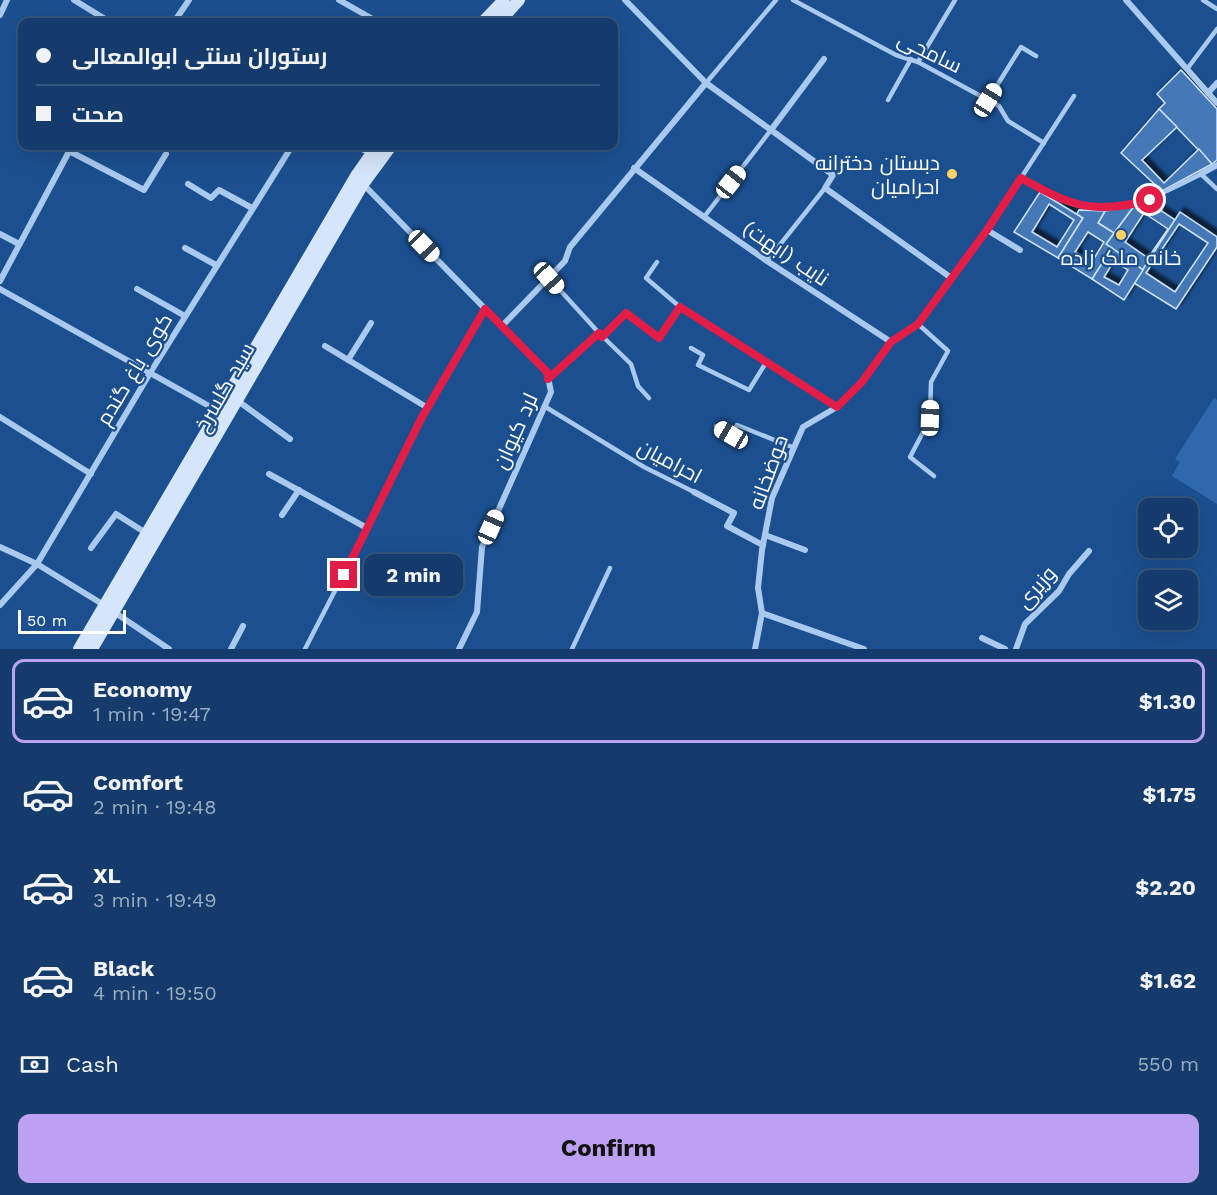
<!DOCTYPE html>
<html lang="en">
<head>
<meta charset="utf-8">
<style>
	:root { --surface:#143b6b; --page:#1d4271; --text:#f1f3f6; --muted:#9dadc1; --line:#33557e; --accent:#bca0f2 }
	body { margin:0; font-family:"Work Sans",Cairo,sans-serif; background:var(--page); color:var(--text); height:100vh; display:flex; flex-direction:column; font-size:22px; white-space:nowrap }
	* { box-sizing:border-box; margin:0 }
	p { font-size:20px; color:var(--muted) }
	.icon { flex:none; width:33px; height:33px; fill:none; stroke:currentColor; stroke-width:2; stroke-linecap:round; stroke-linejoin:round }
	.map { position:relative; height:649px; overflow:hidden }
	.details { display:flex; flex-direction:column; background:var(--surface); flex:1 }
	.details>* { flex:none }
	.hud { position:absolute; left:18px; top:18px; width:600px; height:132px; border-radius:12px; box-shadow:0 6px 24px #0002,0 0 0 2px var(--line); display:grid; align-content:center; height:132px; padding:0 18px; background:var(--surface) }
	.controls { position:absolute; left:1138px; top:498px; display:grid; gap:12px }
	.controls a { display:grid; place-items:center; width:60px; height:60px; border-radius:12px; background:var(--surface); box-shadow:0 6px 24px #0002,0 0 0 2px var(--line); font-size:30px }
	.scale { position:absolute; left:18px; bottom:15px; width:108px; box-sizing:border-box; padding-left:6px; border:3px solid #fff; border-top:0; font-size:16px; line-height:21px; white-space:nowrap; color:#fff; -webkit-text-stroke:4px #1b4f8f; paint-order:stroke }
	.end { position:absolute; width:27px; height:27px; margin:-14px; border:8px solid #e11d48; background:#fff; box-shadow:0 0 0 3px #fff }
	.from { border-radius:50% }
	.bubble { position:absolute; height:42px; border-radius:12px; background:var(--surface); box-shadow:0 6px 24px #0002,0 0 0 2px var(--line); font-size:20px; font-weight:700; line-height:42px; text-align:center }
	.car { position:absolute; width:18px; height:36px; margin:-18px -9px; border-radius:8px; box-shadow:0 0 4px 2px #0007; background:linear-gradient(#fff 24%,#345 0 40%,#fff 0 76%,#345 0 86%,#fff 0) }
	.hud b { display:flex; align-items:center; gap:21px; height:57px; font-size:22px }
	.hud b+b { border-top:2px solid var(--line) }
	.hud i { width:15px; height:15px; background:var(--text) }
	ul { padding:10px 0 0; list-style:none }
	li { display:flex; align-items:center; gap:18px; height:84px; margin:0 12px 9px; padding:0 6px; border:3px solid transparent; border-radius:12px }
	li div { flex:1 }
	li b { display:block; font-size:22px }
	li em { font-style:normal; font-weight:700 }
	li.current { border-color:var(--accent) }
	li>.icon { width:54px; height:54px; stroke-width:1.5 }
	.pay { display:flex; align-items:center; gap:15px; height:66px; padding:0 18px; font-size:22px }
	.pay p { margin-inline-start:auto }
	.primary-button { display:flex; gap:12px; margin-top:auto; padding:12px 18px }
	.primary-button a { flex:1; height:69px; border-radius:12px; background:var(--accent); color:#111; font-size:24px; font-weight:700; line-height:69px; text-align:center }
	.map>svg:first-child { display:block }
	.green { fill:#2e69ad }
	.building { fill:#4478b7; stroke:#cfe3fa; stroke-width:1.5; fill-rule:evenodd; filter:url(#shadow) }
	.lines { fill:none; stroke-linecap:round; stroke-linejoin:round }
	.service { stroke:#a9c9ee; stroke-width:4.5 }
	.minor { stroke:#a9c9ee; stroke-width:6 }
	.secondary { stroke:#d6e6fa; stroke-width:12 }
	.route { stroke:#e11d48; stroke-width:8 }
	.poi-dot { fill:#ffd166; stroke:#1b4f8f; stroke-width:2 }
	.labels { text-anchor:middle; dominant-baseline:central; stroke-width:4.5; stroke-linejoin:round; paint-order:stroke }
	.street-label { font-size:21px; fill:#fff; stroke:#1b4f8f }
	.poi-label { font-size:21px; fill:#fff; stroke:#1b4f8f; text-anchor:end }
</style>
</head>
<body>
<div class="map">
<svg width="1217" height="649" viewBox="0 0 1217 649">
	<defs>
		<filter id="shadow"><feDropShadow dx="4.5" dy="-4.5" stdDeviation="1.5" flood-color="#0009"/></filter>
	</defs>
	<rect width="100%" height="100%" fill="#1b4f8f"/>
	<!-- green -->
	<polygon class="green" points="1214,398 1217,400 1217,504 1172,476 1180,462 1175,459"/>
	<!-- building -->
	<g class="building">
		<polygon points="1181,70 1217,109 1217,160 1212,164 1159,109 1165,103 1157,94"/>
		<polygon points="1159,109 1177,127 1142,160 1164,183 1199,149 1212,164 1162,191 1121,153"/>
		<path d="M1040 192 1083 218 1058 258 1014 232ZM1049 204 1074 220 1057 247 1032 232Z"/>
		<path d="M1148 202 1175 220 1143 270 1106 244 1134 206ZM1144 213 1168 229 1148 258 1125 242Z"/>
		<polygon points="1134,206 1114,233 1098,223 1105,211"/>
		<path d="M1079 210 1105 211 1098 223 1114 233 1106 244 1112 248 1092 279 1058 258 1083 218 1077 214ZM1088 232 1104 242 1092 262 1075 252Z"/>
		<path d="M1180 212 1217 237V247L1176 309 1134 283ZM1179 224 1208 243 1175 292 1146 273Z"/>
		<path d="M1112 248 1143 270 1124 300 1092 279ZM1114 261 1128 270 1119 285 1104 277Z"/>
	</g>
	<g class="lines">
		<!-- service -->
		<g class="service">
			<polyline points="793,0 896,55 918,62 999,106 1008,121 1044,143"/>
			<polyline points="1203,0 1217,9"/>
			<polyline points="918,62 955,0"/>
			<polyline points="1187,69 1217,29"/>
			<polyline points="706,83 776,0"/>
			<path d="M1074 96 1021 178C1035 186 1050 196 1066 202 1114 220 1159 195 1201 174L1217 189"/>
			<polyline points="888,100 911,59"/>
			<polyline points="988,100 1021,47 1036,56"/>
			<polyline points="704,217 771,130"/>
			<polyline points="767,261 825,188"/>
			<polyline points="657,262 646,278 680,307 837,407"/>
			<polyline points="549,278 599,333 631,364 638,386 649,398"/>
			<polyline points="918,324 948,351 931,382 930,419 910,457 934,476"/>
			<polyline points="602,337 626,313 659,338 680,307"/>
			<polyline points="691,348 703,355 698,365 749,390 767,361"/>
			<polyline points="548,379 599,333"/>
			<polyline points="544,406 644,467 694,492"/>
			<polyline points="716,426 731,435 737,425 792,447"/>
			<polyline points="305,649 358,546"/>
			<polyline points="572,649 610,568"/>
		</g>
		<!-- minor -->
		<g class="minor">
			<polyline points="74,0 110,22"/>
			<polyline points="339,0 378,22"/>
			<polyline points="625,0 706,83 833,175 825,188 950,277"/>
			<polyline points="1126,0 1217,103"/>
			<polyline points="0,15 7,0"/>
			<polyline points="174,22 189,0"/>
			<polyline points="1208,93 1217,83"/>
			<polyline points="771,130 824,59"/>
			<polyline points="357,146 372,155"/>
			<polyline points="69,151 144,190 166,154"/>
			<polyline points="634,168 767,261 891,342"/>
			<polyline points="1201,174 1217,165"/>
			<polyline points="188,184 211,198 219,190 252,208"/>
			<polyline points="363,184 547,372 551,392 482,547 477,612 459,649"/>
			<polyline points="987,230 1020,250"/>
			<polyline points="0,234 19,244"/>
			<polyline points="185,248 216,265"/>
			<polyline points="0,281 72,146"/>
			<polyline points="0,289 218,411"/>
			<polyline points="137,289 185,316"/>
			<polyline points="502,326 565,261 570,247 706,83"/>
			<polyline points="325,346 428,408"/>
			<polyline points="348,360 371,323"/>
			<polyline points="238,401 290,439"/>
			<polyline points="0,417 91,474"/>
			<polyline points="269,474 367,528"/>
			<polyline points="694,492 734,513 727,526 763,545"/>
			<polyline points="282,515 299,490"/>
			<polyline points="765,535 805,550"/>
			<polyline points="358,546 421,419 485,309"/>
			<polyline points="0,547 37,564 104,605"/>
			<polyline points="91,548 116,514 146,533"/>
			<polyline points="0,605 37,564 150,373 292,146"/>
			<polyline points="114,612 169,649"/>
			<polyline points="762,613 864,649"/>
			<polyline points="982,638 1005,649"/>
			<polyline points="231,649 243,626"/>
			<polyline points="755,649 762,613 758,588 762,550 772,498 803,427 837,407 862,382 891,342 918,324 987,230 1021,178"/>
			<polyline points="1016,649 1025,624 1059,591 1069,574 1089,551"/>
		</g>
		<!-- secondary -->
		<g class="secondary">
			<polyline points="483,22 504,0"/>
			<polyline points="499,22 519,0"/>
			<polyline points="79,649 356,176 377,146"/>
			<polyline points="92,649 363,184 391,146"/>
		</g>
	</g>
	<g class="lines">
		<!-- route -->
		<path class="route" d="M344 575 421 419 485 309 547 372 548 379 599 333 602 337 626 313 659 338 680 307 837 407 862 382 891 342 918 324 987 230 1021 178C1072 206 1091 215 1150 200"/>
	</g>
	<!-- markers -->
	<g class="poi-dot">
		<circle cx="952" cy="174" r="6"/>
		<circle cx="1121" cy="235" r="6"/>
	</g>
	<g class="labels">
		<!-- street labels -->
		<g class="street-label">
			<text transform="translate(930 52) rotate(26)">سامحی</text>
			<text transform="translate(786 253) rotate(34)">نایب (ابهت)</text>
			<text transform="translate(134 369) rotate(-59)">کوی باغ گندم</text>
			<text transform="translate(224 387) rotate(-60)">سید گلسرخ</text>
			<text transform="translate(515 431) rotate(-66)">لرد کیوان</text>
			<text transform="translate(670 461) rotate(28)">احرامیان</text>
			<text transform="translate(768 472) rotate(-70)">حوضخانه</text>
			<text transform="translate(1036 587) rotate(-49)">وزیری</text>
		</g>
		<!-- poi labels -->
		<g class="poi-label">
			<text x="940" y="162">دبستان دخترانه<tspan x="940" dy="24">احرامیان</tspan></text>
			<text x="1121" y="257" text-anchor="middle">خانه ملک زاده</text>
		</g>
	</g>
</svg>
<div class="controls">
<a><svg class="icon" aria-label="locate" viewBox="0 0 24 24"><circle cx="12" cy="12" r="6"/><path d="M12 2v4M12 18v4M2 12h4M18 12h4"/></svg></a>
<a><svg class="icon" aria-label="layers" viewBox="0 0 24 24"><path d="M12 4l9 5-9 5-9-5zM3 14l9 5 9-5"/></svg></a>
</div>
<div class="scale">50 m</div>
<i class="end from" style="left:1150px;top:200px"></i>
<i class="end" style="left:344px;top:575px"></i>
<div class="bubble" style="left:364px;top:554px;width:99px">2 min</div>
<i class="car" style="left:988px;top:100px;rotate:32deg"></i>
<i class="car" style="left:731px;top:182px;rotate:38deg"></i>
<i class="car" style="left:424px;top:246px;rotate:136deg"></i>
<i class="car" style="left:549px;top:278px;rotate:138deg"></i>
<i class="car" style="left:930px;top:418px;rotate:2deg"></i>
<i class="car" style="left:731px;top:435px;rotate:300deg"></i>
<i class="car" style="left:491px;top:527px;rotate:24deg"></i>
<div class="hud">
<b><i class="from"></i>رستوران سنتی ابوالمعالی</b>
<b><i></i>صحت</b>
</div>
</div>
<section class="details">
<ul>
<li class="current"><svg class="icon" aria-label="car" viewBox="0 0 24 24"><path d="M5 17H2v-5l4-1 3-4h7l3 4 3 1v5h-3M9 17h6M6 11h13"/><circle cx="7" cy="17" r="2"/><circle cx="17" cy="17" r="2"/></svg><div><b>Economy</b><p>1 min · 19:47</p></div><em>$1.30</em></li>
<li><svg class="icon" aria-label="car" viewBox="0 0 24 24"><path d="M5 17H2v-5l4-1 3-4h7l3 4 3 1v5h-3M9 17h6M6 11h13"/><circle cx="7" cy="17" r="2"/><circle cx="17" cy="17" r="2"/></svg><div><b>Comfort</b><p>2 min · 19:48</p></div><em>$1.75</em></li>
<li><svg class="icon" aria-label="car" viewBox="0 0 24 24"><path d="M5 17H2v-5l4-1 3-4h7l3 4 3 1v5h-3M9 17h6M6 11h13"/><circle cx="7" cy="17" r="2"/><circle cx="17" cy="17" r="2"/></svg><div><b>XL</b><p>3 min · 19:49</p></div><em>$2.20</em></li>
<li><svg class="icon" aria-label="car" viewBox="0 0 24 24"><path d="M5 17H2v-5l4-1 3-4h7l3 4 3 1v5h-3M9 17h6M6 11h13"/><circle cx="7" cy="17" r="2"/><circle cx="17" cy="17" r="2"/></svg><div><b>Black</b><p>4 min · 19:50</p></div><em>$1.62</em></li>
</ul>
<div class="pay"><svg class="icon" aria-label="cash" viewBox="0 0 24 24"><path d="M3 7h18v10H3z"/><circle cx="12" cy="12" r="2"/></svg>Cash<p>550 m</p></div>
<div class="primary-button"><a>Confirm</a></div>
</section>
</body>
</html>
